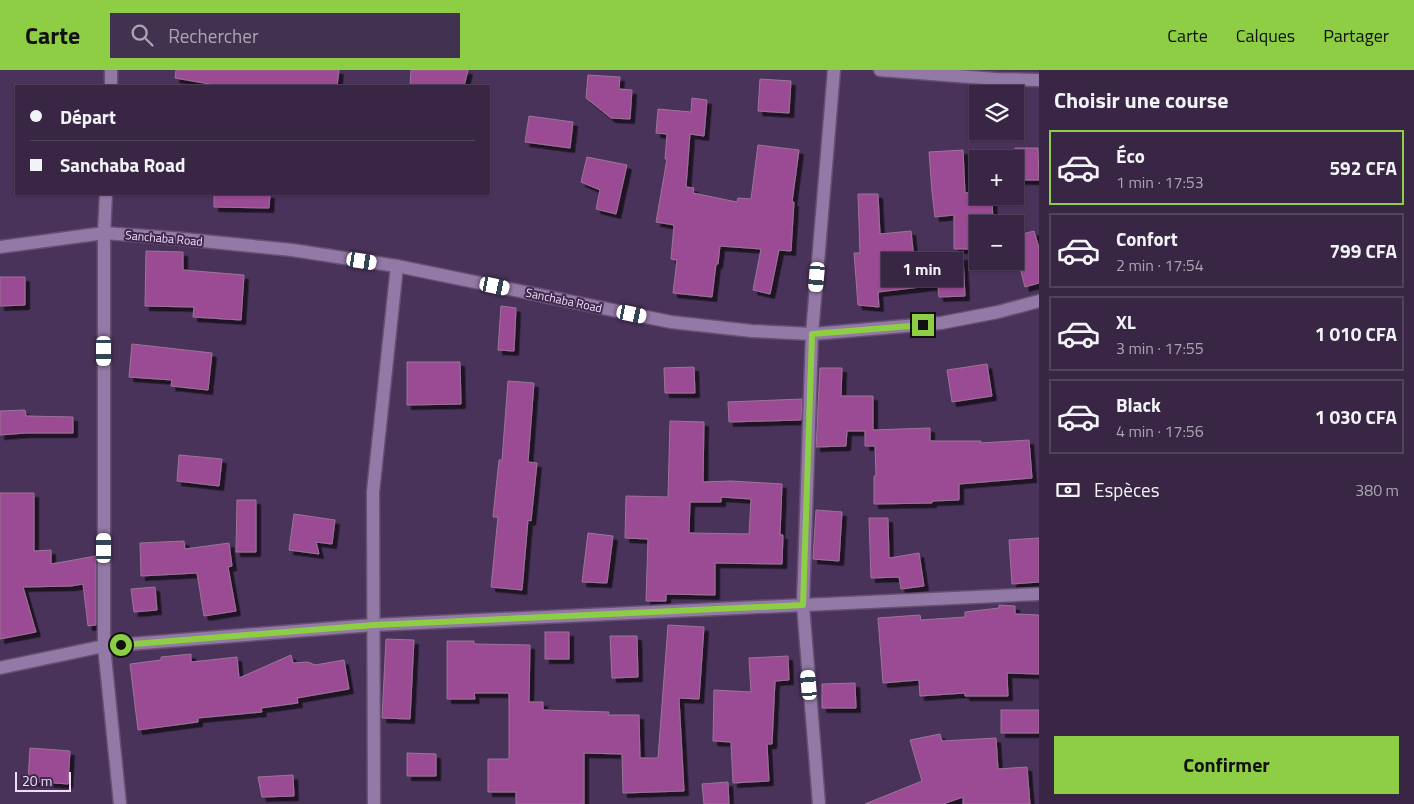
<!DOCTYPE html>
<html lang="fr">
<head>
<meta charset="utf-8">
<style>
	:root { --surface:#382644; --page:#43324f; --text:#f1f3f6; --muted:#aba5b2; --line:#52435d; --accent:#8dce44 }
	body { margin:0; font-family:"Titillium Web",sans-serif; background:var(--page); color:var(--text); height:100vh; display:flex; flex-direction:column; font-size:19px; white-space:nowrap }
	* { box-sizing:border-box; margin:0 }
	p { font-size:16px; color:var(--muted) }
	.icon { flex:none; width:28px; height:28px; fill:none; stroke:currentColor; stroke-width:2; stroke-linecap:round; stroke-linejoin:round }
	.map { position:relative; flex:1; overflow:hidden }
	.side { display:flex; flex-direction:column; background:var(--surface); width:375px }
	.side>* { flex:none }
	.hud { position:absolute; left:15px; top:15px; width:475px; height:110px; border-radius:0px; box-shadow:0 1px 4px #0004,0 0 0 1px var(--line); display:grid; align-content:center; height:110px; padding:0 15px; background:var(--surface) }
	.fabs { position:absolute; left:969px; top:15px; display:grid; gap:10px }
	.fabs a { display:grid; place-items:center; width:55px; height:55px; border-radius:0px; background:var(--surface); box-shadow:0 1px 4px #0004,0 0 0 1px var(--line); font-size:25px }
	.scale { position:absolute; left:15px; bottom:12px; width:56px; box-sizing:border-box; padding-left:5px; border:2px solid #ecdef7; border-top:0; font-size:14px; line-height:18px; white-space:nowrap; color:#ecdef7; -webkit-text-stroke:4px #40284f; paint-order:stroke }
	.end { position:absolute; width:22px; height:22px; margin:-11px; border:6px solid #8dce44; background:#111; box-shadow:0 0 0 2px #111 }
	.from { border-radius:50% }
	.bubble { position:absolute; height:35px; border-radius:0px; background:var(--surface); box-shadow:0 1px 4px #0004,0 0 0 1px var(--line); font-size:16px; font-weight:700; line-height:35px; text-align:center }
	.car { position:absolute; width:15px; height:30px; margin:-15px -8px; border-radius:6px; box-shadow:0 0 4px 1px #0007; background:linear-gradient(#fff 24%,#345 0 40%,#fff 0 76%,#345 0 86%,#fff 0) }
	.hud b { display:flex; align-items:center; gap:18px; height:48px; font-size:19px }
	.hud b+b { border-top:1px solid var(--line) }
	.hud i { width:12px; height:12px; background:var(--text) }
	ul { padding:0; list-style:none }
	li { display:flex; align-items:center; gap:15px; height:75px; margin:0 10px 8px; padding:0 5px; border:2px solid var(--line); border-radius:0px }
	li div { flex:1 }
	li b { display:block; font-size:19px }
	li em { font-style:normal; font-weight:700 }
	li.on { border-color:var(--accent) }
	li>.icon { width:45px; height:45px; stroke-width:1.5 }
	h2 { padding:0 15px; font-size:22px; line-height:60px }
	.pay { display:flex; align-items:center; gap:12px; height:55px; padding:0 15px; font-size:19px }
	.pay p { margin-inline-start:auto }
	.button { display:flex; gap:10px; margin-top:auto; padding:10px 15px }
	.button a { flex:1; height:58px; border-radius:0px; background:var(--accent); color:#111; font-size:20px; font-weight:700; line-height:58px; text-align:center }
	header { display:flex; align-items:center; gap:30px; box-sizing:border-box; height:70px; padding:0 25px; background:var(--accent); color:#111 }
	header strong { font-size:24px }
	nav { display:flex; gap:28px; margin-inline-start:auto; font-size:18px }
	.search { width:350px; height:45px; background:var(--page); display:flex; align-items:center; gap:12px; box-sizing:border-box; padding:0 18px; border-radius:0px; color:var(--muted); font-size:19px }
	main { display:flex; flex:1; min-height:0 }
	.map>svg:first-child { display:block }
	.building { fill:#9b4b93; stroke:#9d7497; fill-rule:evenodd; filter:url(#shadow) }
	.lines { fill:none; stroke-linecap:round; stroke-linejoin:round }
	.minor-casing { stroke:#655072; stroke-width:15 }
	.minor { stroke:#9379a5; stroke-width:12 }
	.route { stroke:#8dce44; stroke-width:6 }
	.labels { text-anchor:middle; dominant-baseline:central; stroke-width:4; stroke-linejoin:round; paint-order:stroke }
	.street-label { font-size:12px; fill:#ecdef7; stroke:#40284f }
</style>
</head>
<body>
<header>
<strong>Carte</strong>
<div class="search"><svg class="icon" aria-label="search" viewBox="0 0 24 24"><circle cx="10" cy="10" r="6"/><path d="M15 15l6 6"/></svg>Rechercher</div>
<nav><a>Carte</a><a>Calques</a><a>Partager</a></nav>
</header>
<main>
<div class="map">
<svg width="1039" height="734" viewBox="0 0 1039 734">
	<defs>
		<filter id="shadow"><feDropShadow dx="4.5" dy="4.5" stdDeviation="0" flood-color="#0009"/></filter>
	</defs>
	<rect width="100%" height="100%" fill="#4a335a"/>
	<!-- building -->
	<g class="building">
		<polygon points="176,0 339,0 337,16 221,16 175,8"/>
		<polygon points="411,0 468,0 464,16 410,16"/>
		<polygon points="588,5 620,7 619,19 632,20 630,49 611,48 586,28"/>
		<polygon points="760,9 791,11 789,43 758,41"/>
		<polygon points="692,28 707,30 704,66 690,64 686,117 694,118 693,123 737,132 738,128 751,129 758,75 799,80 792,132 794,132 791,181 779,180 770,224 753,220 761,179 720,176 718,194 716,194 712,227 673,223 677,190 671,189 674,155 656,152 667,89 665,89 667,64 656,63 658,39 691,42"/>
		<polygon points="529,46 573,52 570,78 525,72"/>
		<polygon points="1015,78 1038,78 1039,110 1015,110"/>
		<polygon points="963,80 965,123 978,121 978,126 992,126 993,154 978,154 978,179 954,179 954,145 935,147 932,122 929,82"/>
		<polygon points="587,87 627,95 616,144 596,139 600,120 581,112"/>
		<polygon points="214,124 270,124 269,138 214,137"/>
		<polygon points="858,124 878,124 880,164 911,161 914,189 963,186 965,226 939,227 938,215 878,222 879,237 858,235 854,183 860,183"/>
		<polygon points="1034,161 1039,178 1039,213 1025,217 1015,178 1015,166"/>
		<polygon points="146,181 183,182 183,200 244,205 241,250 193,247 194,237 145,236"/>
		<polygon points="0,207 25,207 25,235 0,236"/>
		<polygon points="501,236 516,238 514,281 498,280"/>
		<polygon points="132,274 212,283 208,320 171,316 172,310 129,307"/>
		<polygon points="407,292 460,292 461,334 407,335"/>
		<polygon points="987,294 992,326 952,332 947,300"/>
		<polygon points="694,297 695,323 665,323 664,298"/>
		<polygon points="820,298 842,298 841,326 873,326 873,360 930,358 930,371 981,371 981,373 1029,370 1032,408 959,414 959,430 932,431 932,433 874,434 874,406 876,406 875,376 865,376 865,361 847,361 846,376 816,377"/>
		<polygon points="508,311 534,313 528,392 537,393 531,451 528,450 522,520 491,517 498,447 493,447 499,390 502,390"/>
		<polygon points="802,329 801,350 729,352 728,332"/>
		<polygon points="25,340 26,346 73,347 73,363 26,363 0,365 0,341"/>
		<path d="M670 351 704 352 703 412 731 411 782 414 780 465H783L782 494 715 493V525L666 524V531H646L648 469 625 468 626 426 668 427ZM721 427 751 429 749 464 689 463 690 432H721Z"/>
		<polygon points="179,385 222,389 219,416 177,411"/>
		<polygon points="0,423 34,423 34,481 51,480 51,494 96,486 96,555 88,556 83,514 71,516 23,517 36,562 0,569"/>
		<polygon points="237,430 256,430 256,482 236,482"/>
		<polygon points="816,440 842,442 839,491 813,489"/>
		<polygon points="294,444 335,450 332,474 316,472 319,484 289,480"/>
		<polygon points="869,448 888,448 889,488 919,483 924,516 901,519 899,507 871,508"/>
		<polygon points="588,463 613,466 607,513 582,512"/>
		<polygon points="1039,468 1039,512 1012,514 1009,470"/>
		<polygon points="184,471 185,479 229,473 232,496 228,497 236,541 204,546 197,503 141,506 140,473"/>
		<polygon points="155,517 157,540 134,542 131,519"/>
		<polygon points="999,535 1015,536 1015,544 1039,545 1039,604 1007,603 1008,626 965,626 965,623 920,626 919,610 883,613 878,548 920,545 921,550 965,547 965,542 999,538"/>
		<polygon points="668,555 704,557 699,629 679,628 684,721 623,723 622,684 584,683 584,734 516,734 516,722 488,722 488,689 509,689 509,623 474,623 475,629 447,629 447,571 474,571 474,574 530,575 529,632 543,632 543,640 609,642 608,645 639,645 640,688 658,688"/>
		<rect x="545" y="562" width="24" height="27"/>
		<polygon points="610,566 637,566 638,607 612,608"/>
		<polygon points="386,569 414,570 410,649 382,648"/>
		<polygon points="191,584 191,592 237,587 239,608 291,585 293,593 308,592 315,595 344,590 349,619 297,628 298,633 261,638 262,642 198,648 198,652 138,660 130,594 161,590 161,587"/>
		<polygon points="788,586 789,610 775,611 772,674 767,674 769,711 733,713 731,672 713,671 714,620 751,622 749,588"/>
		<polygon points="855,613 856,638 822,638 822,614"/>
		<rect x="1001" y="640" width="38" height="23"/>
		<polygon points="940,664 942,671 996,668 998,699 1027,697 1030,734 963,734 963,727 943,734 865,734 922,711 910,670"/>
		<polygon points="30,678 70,681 68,714 28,711"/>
		<polygon points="407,683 436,684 436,706 407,706"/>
		<polygon points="293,705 294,726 262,727 258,707"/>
		<polygon points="728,712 729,734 704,734 702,714"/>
	</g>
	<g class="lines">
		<defs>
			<g id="minor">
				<polyline points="880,0 996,9 1039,10"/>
				<polyline points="111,16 111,0"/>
				<polyline points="106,124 104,163 104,576 120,734"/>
				<polyline points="0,177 104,163 173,168 292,180 397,196 671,252 752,261 812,264 941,253 998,242 1039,231"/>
				<polyline points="0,598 104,576 373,555 1039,524"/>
				<polyline points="374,734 373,422 397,196"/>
				<polyline points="819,734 803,535 812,264 834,0"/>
			</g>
		</defs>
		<!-- minor casing -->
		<use href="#minor" class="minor-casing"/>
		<!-- minor -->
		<use href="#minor" class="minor"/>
	</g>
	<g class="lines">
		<!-- route -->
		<polyline class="route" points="121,575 374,555 803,535 812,264 923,255"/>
	</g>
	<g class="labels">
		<!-- street labels -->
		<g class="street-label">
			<text transform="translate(164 168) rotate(5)">Sanchaba Road</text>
			<text transform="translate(564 230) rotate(12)">Sanchaba Road</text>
		</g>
	</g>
</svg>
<div class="fabs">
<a><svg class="icon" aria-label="layers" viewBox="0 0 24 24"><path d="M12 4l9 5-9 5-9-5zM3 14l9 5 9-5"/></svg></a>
<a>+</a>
<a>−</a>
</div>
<div class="scale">20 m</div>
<i class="end from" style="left:121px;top:575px"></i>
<i class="end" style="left:923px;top:255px"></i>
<div class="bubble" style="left:881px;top:182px;width:82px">1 min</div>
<i class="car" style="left:362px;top:191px;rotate:99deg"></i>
<i class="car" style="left:817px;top:207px;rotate:185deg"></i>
<i class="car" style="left:495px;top:216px;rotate:102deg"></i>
<i class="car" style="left:632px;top:244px;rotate:102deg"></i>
<i class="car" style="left:104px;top:281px;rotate:180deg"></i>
<i class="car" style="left:104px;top:478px;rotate:0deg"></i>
<i class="car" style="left:809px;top:615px;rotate:355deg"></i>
<div class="hud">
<b><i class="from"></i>Départ</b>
<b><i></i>Sanchaba Road</b>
</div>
</div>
<section class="side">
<h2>Choisir une course</h2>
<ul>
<li class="on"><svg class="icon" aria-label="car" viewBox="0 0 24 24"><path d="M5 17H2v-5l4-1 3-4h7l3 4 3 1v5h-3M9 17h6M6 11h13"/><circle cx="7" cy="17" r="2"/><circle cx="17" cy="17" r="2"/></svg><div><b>Éco</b><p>1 min · 17:53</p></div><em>592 CFA</em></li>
<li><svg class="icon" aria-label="car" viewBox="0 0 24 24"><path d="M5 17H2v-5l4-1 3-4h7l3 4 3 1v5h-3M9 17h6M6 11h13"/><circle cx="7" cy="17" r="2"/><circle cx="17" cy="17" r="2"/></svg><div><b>Confort</b><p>2 min · 17:54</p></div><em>799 CFA</em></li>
<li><svg class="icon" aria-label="car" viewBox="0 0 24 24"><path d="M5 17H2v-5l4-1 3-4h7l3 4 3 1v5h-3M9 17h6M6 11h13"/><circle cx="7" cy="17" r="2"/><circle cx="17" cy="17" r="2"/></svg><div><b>XL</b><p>3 min · 17:55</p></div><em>1 010 CFA</em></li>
<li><svg class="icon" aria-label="car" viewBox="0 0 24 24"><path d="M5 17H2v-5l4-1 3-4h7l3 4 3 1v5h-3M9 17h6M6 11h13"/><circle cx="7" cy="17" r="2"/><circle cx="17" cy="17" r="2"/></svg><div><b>Black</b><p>4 min · 17:56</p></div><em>1 030 CFA</em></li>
</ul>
<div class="pay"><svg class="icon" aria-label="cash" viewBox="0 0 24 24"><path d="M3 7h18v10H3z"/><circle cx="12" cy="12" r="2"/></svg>Espèces<p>380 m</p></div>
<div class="button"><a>Confirmer</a></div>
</section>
</main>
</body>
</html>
